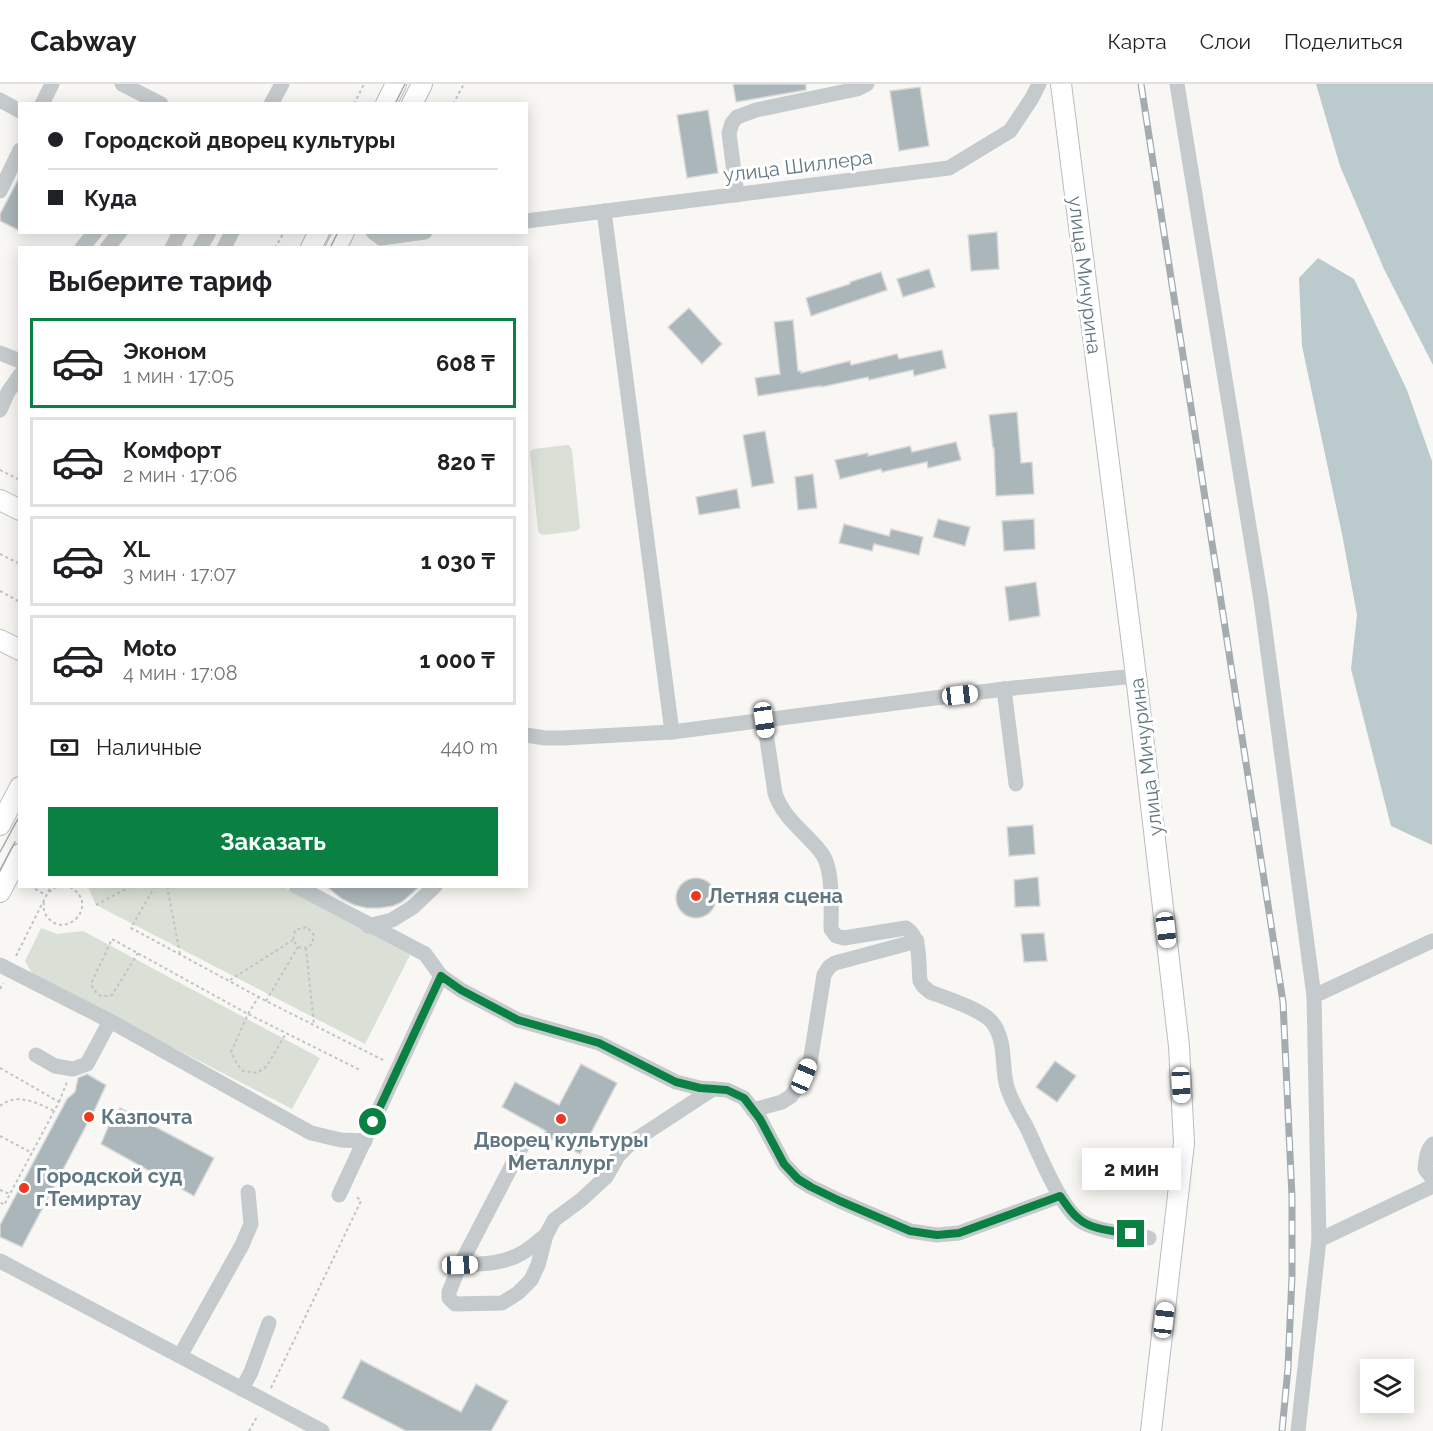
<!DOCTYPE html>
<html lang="ru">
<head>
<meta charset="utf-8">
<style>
	:root { --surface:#fff; --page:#f6f6f6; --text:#202124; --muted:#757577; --line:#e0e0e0; --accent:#0b8043 }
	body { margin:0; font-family:Raleway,sans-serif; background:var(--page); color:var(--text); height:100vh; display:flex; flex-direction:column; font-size:22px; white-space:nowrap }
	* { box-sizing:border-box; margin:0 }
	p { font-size:20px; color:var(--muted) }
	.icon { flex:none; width:33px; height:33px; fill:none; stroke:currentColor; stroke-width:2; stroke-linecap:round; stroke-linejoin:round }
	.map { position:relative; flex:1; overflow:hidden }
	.side { position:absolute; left:18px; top:162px; width:510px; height:642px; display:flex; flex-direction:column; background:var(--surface); border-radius:0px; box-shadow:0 3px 15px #0003 }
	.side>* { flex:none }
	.guide { position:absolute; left:18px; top:18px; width:510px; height:132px; border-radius:0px; box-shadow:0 3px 15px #0003; display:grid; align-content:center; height:132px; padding:0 30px; background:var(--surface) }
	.fabs { position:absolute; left:1360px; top:1275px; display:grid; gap:12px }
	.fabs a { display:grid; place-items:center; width:54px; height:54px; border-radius:0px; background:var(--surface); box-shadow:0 3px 15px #0003; font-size:30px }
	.end { position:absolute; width:27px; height:27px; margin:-14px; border:8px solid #0b8043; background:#fff; box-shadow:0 0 0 3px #fff }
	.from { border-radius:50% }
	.bubble { position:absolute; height:42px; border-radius:0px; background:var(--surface); box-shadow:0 3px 15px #0003; font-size:20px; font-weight:700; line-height:42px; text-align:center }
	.car { position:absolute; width:18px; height:36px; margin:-18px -9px; border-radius:8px; box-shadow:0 0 4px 2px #0007; background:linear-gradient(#fff 24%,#345 0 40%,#fff 0 76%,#345 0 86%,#fff 0) }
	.guide b { display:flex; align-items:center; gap:21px; height:57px; font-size:22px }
	.guide b+b { border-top:2px solid var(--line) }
	.guide i { width:15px; height:15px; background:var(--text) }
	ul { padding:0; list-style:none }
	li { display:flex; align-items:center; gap:18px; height:90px; margin:0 12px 9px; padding:0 18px; border:3px solid var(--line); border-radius:0px }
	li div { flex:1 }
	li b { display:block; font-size:22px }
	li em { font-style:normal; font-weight:700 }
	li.on { border-color:var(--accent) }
	li>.icon { width:54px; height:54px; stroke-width:1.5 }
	h2 { padding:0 30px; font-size:27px; line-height:72px }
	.pay { display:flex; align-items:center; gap:15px; height:66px; padding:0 30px; font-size:22px }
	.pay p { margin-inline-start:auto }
	.button { display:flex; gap:12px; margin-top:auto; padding:12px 30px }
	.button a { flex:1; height:69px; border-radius:0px; background:var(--accent); color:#fff; font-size:24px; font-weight:700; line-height:69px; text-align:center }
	header { display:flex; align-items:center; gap:36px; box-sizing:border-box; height:84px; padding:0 30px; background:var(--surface); border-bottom:2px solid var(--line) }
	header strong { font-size:28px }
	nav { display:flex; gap:33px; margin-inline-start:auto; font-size:21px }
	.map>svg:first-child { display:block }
	.green { fill:#dae0d5 }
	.water { fill:#bbcacd }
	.building { fill:#abb6ba; stroke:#d9d9d7; stroke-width:1.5 }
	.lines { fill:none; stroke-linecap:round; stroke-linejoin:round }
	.major-casing { stroke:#b8bdc0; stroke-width:22 }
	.path { stroke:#c0c3c5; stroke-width:2; stroke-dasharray:3 3; stroke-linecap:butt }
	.minor { stroke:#c5cacc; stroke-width:15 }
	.major { stroke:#fff; stroke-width:20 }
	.tram { stroke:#a3acb0; stroke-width:1.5 }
	.rail-casing { stroke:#a3acb0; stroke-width:7 }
	.rail { stroke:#fff; stroke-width:4.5; stroke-dasharray:14; stroke-linecap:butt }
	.route { stroke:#0b8043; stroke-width:8 }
	.poi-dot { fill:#ee371d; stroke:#fff; stroke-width:2 }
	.labels { text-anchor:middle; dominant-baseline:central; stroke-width:6; stroke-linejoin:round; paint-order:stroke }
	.street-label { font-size:20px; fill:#607781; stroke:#fff }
	.poi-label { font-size:20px; font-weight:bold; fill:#607781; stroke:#fff; text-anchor:start }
</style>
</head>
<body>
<header>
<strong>Cabway</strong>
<nav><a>Карта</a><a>Слои</a><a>Поделиться</a></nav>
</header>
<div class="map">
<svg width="1433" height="1347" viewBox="0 0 1433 1347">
	<rect width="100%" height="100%" fill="#f8f7f4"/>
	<!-- green -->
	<g class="green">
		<polygon points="566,361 569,361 572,366 580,444 576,447 544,451 539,449 538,446 530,368 534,365"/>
		<polygon points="88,803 284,803 410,871 365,960 96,821"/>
		<polygon points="41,844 57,850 83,847 320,974 292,1025 33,891 25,877"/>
	</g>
	<!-- water -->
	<g class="water">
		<polygon points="1316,0 1433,0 1433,281 1384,185 1340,82"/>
		<polygon points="1318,174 1354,195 1407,306 1432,377 1432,761 1391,742 1351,585 1357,531 1342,450 1302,262 1299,194"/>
	</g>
	<!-- building -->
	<g class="building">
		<polygon points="733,0 806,0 806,6 736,18"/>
		<polygon points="920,3 929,62 899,67 890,7"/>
		<polygon points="708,26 718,89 687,94 677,31"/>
		<polygon points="20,92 20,147 0,137 0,130"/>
		<polygon points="997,148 999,185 971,187 968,151"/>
		<polygon points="929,185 935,203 903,213 897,195"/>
		<polygon points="881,188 887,206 811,232 806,214 850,200 850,198"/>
		<polygon points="689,224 722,260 702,280 668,243"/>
		<polygon points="793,236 798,287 801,287 801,289 850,277 851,281 897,270 899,275 942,266 946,284 914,292 913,286 869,296 868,293 821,303 821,302 758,312 755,294 780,290 774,238"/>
		<polygon points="1017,328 1021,379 1032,378 1034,410 996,412 994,364 993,364 989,331"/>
		<polygon points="765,347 774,399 752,403 743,351"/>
		<polygon points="956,358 961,376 928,384 927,378 882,388 881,385 840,395 835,376 868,369 868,372 910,362 912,368"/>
		<polygon points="813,390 817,424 798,426 795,393"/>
		<polygon points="737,405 740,424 699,431 696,413"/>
		<polygon points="938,435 970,443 965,462 933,453"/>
		<polygon points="1034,435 1035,465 1004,467 1002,437"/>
		<polygon points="844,440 889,452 891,445 923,453 919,471 874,460 872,467 839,459"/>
		<polygon points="1036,498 1040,532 1009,537 1005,503"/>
		<polygon points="1033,741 1035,770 1009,772 1007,743"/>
		<polygon points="1038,793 1040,822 1015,823 1014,796"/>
		<circle cx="696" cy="814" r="20"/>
		<polygon points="326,802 420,802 402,818 393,822 380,824 367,824 354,821 342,815"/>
		<polygon points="1044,849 1047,877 1024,878 1021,850"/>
		<polygon points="1055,977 1076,992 1057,1018 1036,1003"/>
		<polygon points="581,980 617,999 580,1070 543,1051 546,1047 502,1023 515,998 559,1021"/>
		<polygon points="87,990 106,1001 95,1025 22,1163 0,1153 0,1141 67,1015 75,1008 78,994"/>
		<polygon points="120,1024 214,1074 194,1112 101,1060 111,1036 114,1037"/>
		<polygon points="361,1276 461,1328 476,1300 508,1317 491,1347 406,1347 342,1314"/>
	</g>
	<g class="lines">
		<defs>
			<g id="major">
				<polyline points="1061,0 1136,592 1179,962 1184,1059 1151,1347"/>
				<polyline points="386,20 396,0"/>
				<polyline points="412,20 422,0"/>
				<polyline points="311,164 319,148"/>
				<polyline points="336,164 344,148"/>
				<polyline points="0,416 20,426"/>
				<polyline points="0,556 20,566"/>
				<polyline points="0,741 20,703"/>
				<polyline points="0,808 20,770"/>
			</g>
		</defs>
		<!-- major casing -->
		<use href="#major" class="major-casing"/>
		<!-- path -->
		<g class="path">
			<polyline points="354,20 364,0"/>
			<polyline points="453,20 464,0"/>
			<polyline points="275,164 284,148"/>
			<polyline points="0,386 20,396"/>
			<polyline points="0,470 20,480"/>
			<polyline points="0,507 20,518"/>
			<polyline points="30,802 46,811"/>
			<polyline points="155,802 131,844 266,917 385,977"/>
			<polyline points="167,802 180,870"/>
			<polyline points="49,808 57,802"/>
			<path d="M44 818C43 825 44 830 49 835 69 855 101 818 68 802"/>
			<polyline points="96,821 131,802"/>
			<polyline points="306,864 314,941"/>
			<path d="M138 869 112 911C99 914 97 911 91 900L112 855 248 930 360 986"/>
			<polyline points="16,872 51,802"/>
			<polyline points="230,896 293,856"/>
			<polyline points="0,905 3,899"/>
			<polyline points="259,912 248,930 231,968 237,980 243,987 257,989 267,982 286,949"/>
			<polyline points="266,917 298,863 293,856 295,846 307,843 314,851 312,860 306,864 298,863"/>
			<polyline points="0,984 59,1018 4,1121 0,1118"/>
			<polyline points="59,1018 67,998"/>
			<path d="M0 1022C17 1008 37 1019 54 1027"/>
			<polyline points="0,1052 32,1069"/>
			<polyline points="0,1106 10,1110"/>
			<polyline points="271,1304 361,1117 355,1111"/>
			<polyline points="249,1347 258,1331"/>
		</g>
		<!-- minor -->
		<g class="minor">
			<polyline points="122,0 161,20"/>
			<polyline points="1177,0 1261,516 1314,912 1319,1156 1298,1347"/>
			<polyline points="0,16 20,27"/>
			<polyline points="42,20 52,0"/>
			<polyline points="271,20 282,0"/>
			<polyline points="0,107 20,66"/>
			<polyline points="737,111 729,49 732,39 737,33 756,26 857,5 867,0"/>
			<polyline points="604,127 672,648"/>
			<polyline points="526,137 949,84 1010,47 1032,14 1039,0"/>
			<polyline points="373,148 381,154 425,148"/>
			<polyline points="82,164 95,148"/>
			<polyline points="107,164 120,148"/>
			<polyline points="172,164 180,148"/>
			<polyline points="200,164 209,148"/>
			<polyline points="224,164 232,148"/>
			<polyline points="0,269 20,277"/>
			<polyline points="0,326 8,308 20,291"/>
			<polyline points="1004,605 1016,700"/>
			<path d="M764 636 775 709C781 729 797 742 811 757 816 762 822 768 825 775 833 792 831 826 831 845L836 852 844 854 906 844C922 854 918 880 920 897L923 902 930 908C946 914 980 925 991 937 1007 955 1001 982 1007 1003 1011 1017 1020 1031 1027 1044 1039 1069 1060 1124 1082 1138 1100 1148 1129 1150 1149 1154"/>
			<polyline points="526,651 545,654 563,654 672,648 1004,605 1136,592"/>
			<polyline points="296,802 425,870 441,892 461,906 518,936 599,959 676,998 700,1004 727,1006 744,1014 760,1035 784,1080 798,1095 811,1103 840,1117 910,1147 937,1151 959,1149 1060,1112"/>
			<polyline points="368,842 392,836 413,823 435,802"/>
			<polyline points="0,881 110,937 311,1049 341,1056 365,1057"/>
			<polyline points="1314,912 1432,857"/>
			<polyline points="36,971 55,982 73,985 87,980 110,937"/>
			<polyline points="753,1026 782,1018 791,1012 799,1001 810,979 824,891 829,883 835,879 917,857"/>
			<polyline points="523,1060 460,1181 449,1208 449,1214 455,1220 502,1219 518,1209 531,1196 538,1181 546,1151 554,1136 581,1116 606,1093 618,1072 632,1058 713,1005"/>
			<path d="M1433 1060C1426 1067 1426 1076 1425 1085L1433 1095"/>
			<polyline points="339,1111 441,892"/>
			<polyline points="1319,1156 1433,1102"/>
			<polyline points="0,1177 322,1347"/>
			<path d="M460 1181C481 1180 504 1180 522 1169 531 1164 538 1157 546 1151"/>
			<polyline points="180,1272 242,1161 251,1140 248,1108"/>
			<polyline points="242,1305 251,1288 269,1239"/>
		</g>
		<!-- major -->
		<use href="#major" class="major"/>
		<!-- tram -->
		<g class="tram">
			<polyline points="395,20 405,0"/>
			<polyline points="330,164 338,148"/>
			<polyline points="0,768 20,731"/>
			<polyline points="0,787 15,758"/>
		</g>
		<defs>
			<polyline id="rail" points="1141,0 1283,918 1292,1113 1292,1192 1288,1284 1282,1347"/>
		</defs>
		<!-- rail casing -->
		<use href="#rail" class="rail-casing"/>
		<!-- rail -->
		<use href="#rail" class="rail"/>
	</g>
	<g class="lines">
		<!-- route -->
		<path class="route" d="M373 1038 441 892 461 906 518 936 599 959 676 998 700 1004 727 1006 744 1014 760 1035 784 1080 798 1095 811 1103 840 1117 910 1147 937 1151 959 1149 1060 1112C1066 1120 1071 1129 1079 1135 1092 1146 1114 1147 1131 1150"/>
	</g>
	<!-- markers -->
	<g class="poi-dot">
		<circle cx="696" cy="812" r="6"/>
		<circle cx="89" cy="1033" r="6"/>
		<circle cx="561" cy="1035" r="6"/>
		<circle cx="24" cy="1104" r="6"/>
	</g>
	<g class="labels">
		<!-- street labels -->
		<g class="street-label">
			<text transform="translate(798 82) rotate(-7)">улица Шиллера</text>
			<text transform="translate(1085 191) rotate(83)">улица Мичурина</text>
			<text transform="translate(1146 673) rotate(-97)">улица Мичурина</text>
		</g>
		<!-- poi labels -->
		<g class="poi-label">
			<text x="708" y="812">Летняя сцена</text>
			<text x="101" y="1033">Казпочта</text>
			<text x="561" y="1056" text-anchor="middle">Дворец культуры<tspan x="561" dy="23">Металлург</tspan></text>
			<text x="36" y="1092">Городской суд<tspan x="36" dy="23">г.Темиртау</tspan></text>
		</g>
	</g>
</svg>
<div class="fabs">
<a><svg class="icon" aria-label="layers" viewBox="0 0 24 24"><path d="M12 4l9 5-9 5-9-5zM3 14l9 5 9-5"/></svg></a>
</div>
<i class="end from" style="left:373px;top:1038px"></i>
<i class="end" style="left:1131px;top:1150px"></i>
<div class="bubble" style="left:1082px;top:1064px;width:99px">2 мин</div>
<i class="car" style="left:960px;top:611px;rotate:83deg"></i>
<i class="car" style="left:764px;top:636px;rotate:172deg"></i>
<i class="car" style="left:1166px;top:846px;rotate:173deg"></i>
<i class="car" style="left:804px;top:992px;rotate:23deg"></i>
<i class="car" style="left:1181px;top:1001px;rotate:177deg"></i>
<i class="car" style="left:460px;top:1181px;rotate:88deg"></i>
<i class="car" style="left:1164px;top:1236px;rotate:7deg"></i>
<div class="guide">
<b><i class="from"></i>Городской дворец культуры</b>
<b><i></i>Куда</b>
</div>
<section class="side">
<h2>Выберите тариф</h2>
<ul>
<li class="on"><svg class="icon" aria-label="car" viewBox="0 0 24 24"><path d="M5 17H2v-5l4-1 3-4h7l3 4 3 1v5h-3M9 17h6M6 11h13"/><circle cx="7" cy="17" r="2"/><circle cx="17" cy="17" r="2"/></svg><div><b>Эконом</b><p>1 мин · 17:05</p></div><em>608 ₸</em></li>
<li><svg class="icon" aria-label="car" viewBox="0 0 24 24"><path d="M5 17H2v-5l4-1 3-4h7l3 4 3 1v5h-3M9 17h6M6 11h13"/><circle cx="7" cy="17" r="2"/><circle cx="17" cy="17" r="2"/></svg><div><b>Комфорт</b><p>2 мин · 17:06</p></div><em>820 ₸</em></li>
<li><svg class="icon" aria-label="car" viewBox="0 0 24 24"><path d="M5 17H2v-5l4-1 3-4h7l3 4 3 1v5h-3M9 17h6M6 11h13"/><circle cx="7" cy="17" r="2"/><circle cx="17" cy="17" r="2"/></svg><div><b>XL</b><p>3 мин · 17:07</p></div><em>1 030 ₸</em></li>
<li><svg class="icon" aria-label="car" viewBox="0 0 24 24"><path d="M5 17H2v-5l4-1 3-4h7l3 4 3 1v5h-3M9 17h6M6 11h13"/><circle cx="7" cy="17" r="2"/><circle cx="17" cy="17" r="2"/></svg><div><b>Moto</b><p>4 мин · 17:08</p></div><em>1 000 ₸</em></li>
</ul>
<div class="pay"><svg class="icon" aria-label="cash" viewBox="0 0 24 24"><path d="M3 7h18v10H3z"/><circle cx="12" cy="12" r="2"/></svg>Наличные<p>440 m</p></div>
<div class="button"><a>Заказать</a></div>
</section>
</div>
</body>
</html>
